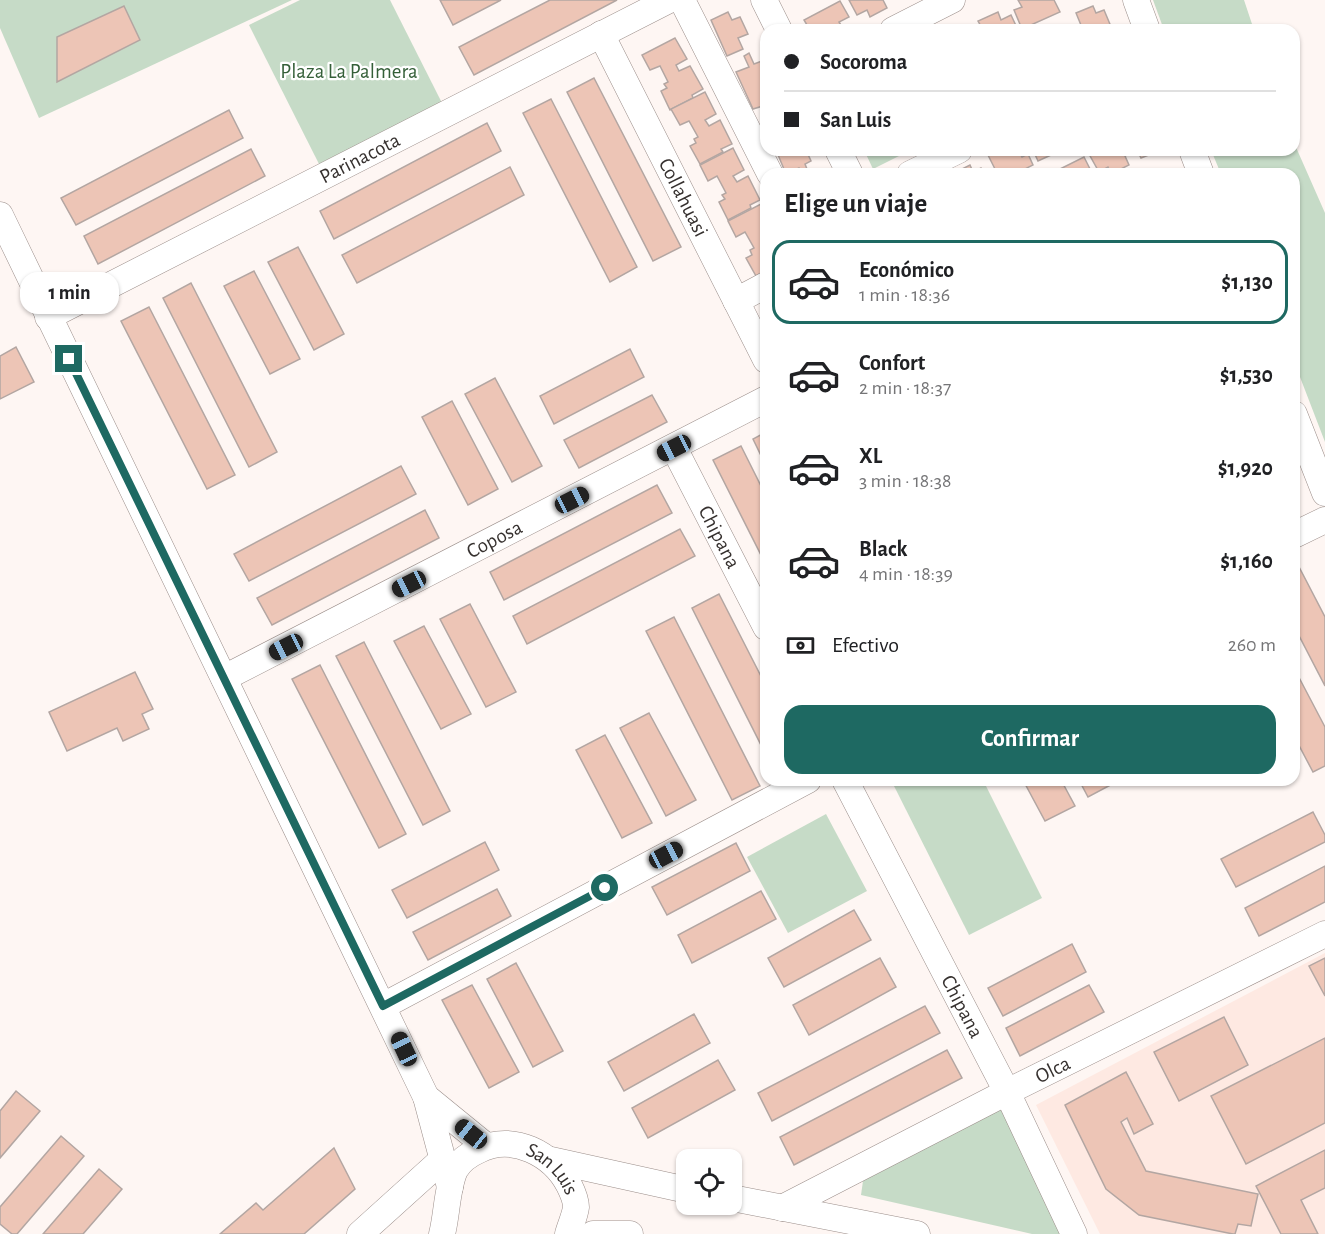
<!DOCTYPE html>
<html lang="es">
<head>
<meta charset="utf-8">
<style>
	:root { --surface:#fff; --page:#f6f6f6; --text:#202124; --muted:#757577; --line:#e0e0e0; --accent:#1e6962 }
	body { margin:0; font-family:"Alegreya Sans",sans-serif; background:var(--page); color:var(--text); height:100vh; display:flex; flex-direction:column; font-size:22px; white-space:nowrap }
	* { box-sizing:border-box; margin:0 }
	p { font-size:20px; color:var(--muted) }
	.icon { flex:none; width:33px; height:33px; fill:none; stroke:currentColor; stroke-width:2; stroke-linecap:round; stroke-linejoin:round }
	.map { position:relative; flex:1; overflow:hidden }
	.side { position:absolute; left:760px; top:168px; width:540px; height:618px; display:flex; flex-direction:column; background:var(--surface); border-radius:18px; box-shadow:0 2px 4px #0004 }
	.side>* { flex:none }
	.top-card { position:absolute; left:760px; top:24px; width:540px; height:132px; border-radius:18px; box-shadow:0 2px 4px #0004; display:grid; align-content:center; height:132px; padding:0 24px; background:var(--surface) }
	.fabs { position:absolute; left:676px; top:1149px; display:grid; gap:12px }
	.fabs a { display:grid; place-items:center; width:66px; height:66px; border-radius:12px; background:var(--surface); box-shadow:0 2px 4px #0004; font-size:30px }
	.end { position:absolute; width:27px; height:27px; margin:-14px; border:8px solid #1e6962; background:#fff; box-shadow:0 0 0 3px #fff }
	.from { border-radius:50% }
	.bubble { position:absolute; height:42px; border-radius:18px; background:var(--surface); box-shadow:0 2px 4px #0004; font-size:20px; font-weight:700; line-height:42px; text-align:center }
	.car { position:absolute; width:18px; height:36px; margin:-18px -9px; border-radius:8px; box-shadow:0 0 4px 2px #0007; background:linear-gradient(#222 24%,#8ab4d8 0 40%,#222 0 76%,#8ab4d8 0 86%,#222 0) }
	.top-card b { display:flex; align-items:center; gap:21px; height:57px; font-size:22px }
	.top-card b+b { border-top:2px solid var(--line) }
	.top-card i { width:15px; height:15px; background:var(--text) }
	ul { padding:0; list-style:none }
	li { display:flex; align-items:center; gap:18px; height:84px; margin:0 12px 9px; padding:0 12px; border:3px solid transparent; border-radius:18px }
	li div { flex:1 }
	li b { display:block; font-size:22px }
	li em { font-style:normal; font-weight:700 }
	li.selected { border-color:var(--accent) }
	li>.icon { width:54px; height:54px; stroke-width:1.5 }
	h2 { padding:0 24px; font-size:27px; line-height:72px }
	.pay { display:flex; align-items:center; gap:15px; height:66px; padding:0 24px; font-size:22px }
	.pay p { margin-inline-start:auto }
	.primary-button { display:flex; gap:12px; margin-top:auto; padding:12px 24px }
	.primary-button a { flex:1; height:69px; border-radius:18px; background:var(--accent); color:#fff; font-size:24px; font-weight:700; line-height:69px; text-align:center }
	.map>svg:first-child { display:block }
	.education { fill:#fee9e2 }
	.green { fill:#c6dbc7 }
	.building { fill:#edc5b6; stroke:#b3a6a2; stroke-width:1.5 }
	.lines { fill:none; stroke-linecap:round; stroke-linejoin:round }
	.minor-casing { stroke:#9b8e8a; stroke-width:27 }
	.minor { stroke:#fff; stroke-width:26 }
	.route { stroke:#1e6962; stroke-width:8 }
	.labels { text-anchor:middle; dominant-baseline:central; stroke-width:4.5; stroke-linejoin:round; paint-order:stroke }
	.park-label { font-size:21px; fill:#345f38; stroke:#fff }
	.street-label { font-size:21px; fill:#36312f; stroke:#fff }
</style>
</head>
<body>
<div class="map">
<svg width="1325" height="1234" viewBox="0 0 1325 1234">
	<rect width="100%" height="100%" fill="#fef6f3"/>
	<!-- education -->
	<polygon class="education" points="1325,953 1325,1234 1100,1234 1036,1105"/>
	<!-- green -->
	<g class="green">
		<polygon points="0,0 292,0 39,118 0,28"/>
		<polygon points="300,0 390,0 442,103 319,164 249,25"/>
		<polygon points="1153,0 1244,0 1254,30 1164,30"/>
		<polygon points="1295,145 1325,213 1325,442 1295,364 1294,174 1221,174 1211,150 1294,150"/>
		<polygon points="864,150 911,150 873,169"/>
		<polygon points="891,780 983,780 1042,898 969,935"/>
		<polygon points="826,814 867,891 788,933 747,857"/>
		<polygon points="1005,1104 1062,1234 1032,1234 861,1195 863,1181"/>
	</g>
	<!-- building -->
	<g class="building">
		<polygon points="440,0 501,0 453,25"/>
		<polygon points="550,0 617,0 474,75 459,47"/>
		<polygon points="849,0 883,0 887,8 870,17 867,10 857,15"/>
		<polygon points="1018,0 1054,0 1060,12 1022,29 1014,10 1022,7"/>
		<polygon points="840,1 849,17 839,22 844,30 810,30 804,20"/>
		<polygon points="124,6 140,40 57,82 57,37"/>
		<polygon points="1093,6 1096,13 1104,10 1112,29 1083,30 1076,13"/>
		<polygon points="728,12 732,20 740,17 748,34 738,38 743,49 727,56 711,20"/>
		<polygon points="998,12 1001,20 1011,15 1018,30 978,30 982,28 978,21"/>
		<polygon points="675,38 687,59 676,65 679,71 690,66 703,89 692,95 693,98 670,110 661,91 667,88 664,84 668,82 660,66 650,70 642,55"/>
		<polygon points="749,53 754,64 762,61 766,71 766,105 753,109 736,72 749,67 744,56"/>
		<polygon points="594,78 681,247 653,261 567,92"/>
		<polygon points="705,92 716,114 705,120 709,126 720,120 732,144 721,149 723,152 700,164 690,146 696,143 694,139 698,137 689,121 680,125 671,109"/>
		<polygon points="551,99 637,267 610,282 523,113"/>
		<polygon points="229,110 243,138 76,225 61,198"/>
		<polygon points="487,123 501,151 334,239 320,211"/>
		<polygon points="733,148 744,170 733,176 737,182 748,176 760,200 750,205 751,208 728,220 719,202 725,199 722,195 726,193 717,176 708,181 700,165"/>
		<polygon points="251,149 265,176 98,264 84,236"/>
		<polygon points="776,150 806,150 811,161 805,164 809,174 802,174 799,168 786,174"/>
		<polygon points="988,150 1018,150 1022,157 1028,154 1033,165 1015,174 992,174 991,173 996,171 986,151"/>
		<polygon points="1033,150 1062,150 1038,161"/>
		<polygon points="1097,150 1133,150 1134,151 1125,156 1129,165 1111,174 1108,167 1099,172 1089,154"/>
		<polygon points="1137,150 1149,150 1151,154 1141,158"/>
		<polygon points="1084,157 1092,173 1090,174 1050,174"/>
		<polygon points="970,165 973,172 981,168 984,174 952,174"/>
		<polygon points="510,167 524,195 357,283 342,255"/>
		<polygon points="761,204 766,215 766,229 761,232 764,238 766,237 766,271 756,276 746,258 752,255 750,250 754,248 745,232 736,237 728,221"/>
		<polygon points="298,247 344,334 314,350 268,262"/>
		<polygon points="254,271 300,359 270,374 224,286"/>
		<polygon points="191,283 277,452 249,467 163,298"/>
		<polygon points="149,307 235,475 207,489 121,321"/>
		<polygon points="16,347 34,382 0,399 0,356"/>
		<polygon points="630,349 644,377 554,424 540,396"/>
		<polygon points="495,378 542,466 512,482 465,394"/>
		<polygon points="652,395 667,422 579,468 564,440"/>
		<polygon points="452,401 498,489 468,505 422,417"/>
		<polygon points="766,432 766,466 753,439"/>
		<polygon points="741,446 766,496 766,565 713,460"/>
		<polygon points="401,466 416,494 249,581 234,554"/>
		<polygon points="657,485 672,513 504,600 490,572"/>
		<polygon points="425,510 439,538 272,625 257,598"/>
		<polygon points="680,529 695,556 527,644 513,616"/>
		<polygon points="1297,563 1325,617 1325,686 1294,626 1294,564"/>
		<polygon points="719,594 766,686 766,755 692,608"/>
		<polygon points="470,604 516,692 486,707 440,619"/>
		<polygon points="674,617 760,786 732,800 646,631"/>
		<polygon points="424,626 471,714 441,729 394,641"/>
		<polygon points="364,642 450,811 423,825 336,656"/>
		<polygon points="320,665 406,834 379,848 292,679"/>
		<polygon points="1294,668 1325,727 1325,766 1313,772 1294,736"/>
		<polygon points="135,672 153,709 142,714 149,729 123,741 117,728 67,751 49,712"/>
		<polygon points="649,713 696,800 666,816 620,728"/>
		<polygon points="605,735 652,823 622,838 576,750"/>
		<polygon points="1023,780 1061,780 1075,806 1045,821"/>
		<polygon points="1079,780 1117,780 1118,781 1088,797"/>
		<polygon points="1313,812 1325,835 1325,842 1236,887 1221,859"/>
		<polygon points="485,842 499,870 407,918 392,890"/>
		<polygon points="736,843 750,871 667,915 652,887"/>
		<polygon points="1325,866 1325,902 1259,936 1245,908"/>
		<polygon points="497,889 511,916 428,960 413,932"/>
		<polygon points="761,891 776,919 692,963 678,935"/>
		<polygon points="854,910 871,940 784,987 768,958"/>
		<polygon points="1072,944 1086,972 1003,1016 988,988"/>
		<polygon points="880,958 896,987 809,1035 793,1005"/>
		<polygon points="1325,958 1325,996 1309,966"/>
		<polygon points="516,963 563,1051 533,1067 487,979"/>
		<polygon points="472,985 519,1072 489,1088 442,1000"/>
		<polygon points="1089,985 1104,1012 1020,1056 1006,1028"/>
		<polygon points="925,1006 940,1033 772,1121 758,1093"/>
		<polygon points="694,1014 710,1043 624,1091 608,1062"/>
		<polygon points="1224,1017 1248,1065 1179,1101 1154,1052"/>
		<polygon points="1325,1038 1325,1123 1246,1164 1211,1096"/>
		<polygon points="947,1050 962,1078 794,1165 780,1137"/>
		<polygon points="718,1060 735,1090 648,1138 632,1108"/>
		<polygon points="1126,1072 1153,1124 1134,1134 1127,1118 1121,1122 1146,1171 1258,1194 1251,1226 1238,1224 1235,1234 1233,1234 1139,1215 1106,1189 1065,1105"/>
		<polygon points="16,1091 40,1111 0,1158 0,1111"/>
		<polygon points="61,1136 84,1156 17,1234 12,1234 0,1224 0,1207"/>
		<polygon points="334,1148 355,1189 304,1234 220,1234 256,1203 263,1210"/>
		<polygon points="1325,1150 1325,1188 1301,1200 1318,1234 1281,1234 1256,1186"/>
		<polygon points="99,1169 122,1189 83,1234 43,1234"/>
	</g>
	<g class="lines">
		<defs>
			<g id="minor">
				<polyline points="682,0 770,174"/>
				<polyline points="764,0 779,30"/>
				<polyline points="1136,0 1147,30"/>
				<polyline points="893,30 952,0"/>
				<path id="s1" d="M601 34 766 360"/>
				<polyline points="838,150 850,174"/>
				<polyline points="1192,150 1201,174"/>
				<polyline points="910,174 959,150"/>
				<polyline points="0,215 426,1097 450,1187"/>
				<polyline points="736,301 766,285"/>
				<path id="s2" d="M48 317 669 0"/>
				<polyline points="1294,414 1325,493"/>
				<path id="s3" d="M674 448 766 627"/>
				<polyline points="1294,535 1325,520"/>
				<path id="s4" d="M224 678 766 399"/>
				<path id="s5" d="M845 780 1007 1092 1074 1234"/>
				<polyline points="383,1006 808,780"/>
				<polyline points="426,1097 486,1146"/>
				<polyline points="551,1160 687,1190"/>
				<polyline points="732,1198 917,1234"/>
				<path id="s6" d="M782 1208 1007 1092 1325 934"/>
				<polyline points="360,1234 443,1159"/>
				<path id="s7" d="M442 1234C447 1215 447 1187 455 1170 460 1161 470 1154 479 1150 513 1133 553 1154 569 1185 572 1191 576 1200 576 1207 575 1216 570 1226 568 1234"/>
				<polyline points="593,1234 630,1234"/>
			</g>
		</defs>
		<!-- minor casing -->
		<use href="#minor" class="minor-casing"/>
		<!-- minor -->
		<use href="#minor" class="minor"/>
	</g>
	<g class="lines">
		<!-- route -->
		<polyline class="route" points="69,359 383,1006 605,888"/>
	</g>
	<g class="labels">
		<!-- park labels -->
		<g class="park-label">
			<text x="349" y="71">Plaza La Palmera</text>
		</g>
		<!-- street labels -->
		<g class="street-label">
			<text stroke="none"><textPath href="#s2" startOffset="350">Parinacota</textPath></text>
			<text stroke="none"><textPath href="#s1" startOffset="183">Collahuasi</textPath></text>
			<text stroke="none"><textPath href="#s3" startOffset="100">Chipana</textPath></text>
			<text stroke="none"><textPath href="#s4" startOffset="304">Coposa</textPath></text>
			<text stroke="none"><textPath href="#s5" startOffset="255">Chipana</textPath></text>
			<text stroke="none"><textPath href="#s6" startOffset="304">Olca</textPath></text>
			<text stroke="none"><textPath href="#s7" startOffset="180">San Luis</textPath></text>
		</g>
	</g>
</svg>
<div class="fabs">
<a><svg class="icon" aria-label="locate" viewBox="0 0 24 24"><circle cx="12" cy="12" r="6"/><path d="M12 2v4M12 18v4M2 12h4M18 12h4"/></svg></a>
</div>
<i class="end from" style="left:605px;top:888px"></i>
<i class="end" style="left:69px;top:359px"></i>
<div class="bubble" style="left:20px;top:272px;width:99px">1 min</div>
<i class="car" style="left:674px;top:448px;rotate:243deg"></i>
<i class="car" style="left:572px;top:500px;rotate:63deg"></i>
<i class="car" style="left:409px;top:584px;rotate:243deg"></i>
<i class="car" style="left:286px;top:647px;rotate:243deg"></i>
<i class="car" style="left:666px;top:855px;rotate:62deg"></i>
<i class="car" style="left:404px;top:1049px;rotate:335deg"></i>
<i class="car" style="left:471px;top:1134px;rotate:309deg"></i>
<div class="top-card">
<b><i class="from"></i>Socoroma</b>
<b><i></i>San Luis</b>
</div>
<section class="side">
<h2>Elige un viaje</h2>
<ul>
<li class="selected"><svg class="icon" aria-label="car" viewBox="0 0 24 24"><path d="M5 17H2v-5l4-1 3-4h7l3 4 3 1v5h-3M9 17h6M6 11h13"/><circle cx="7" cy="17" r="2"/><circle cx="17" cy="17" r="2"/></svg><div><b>Económico</b><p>1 min · 18:36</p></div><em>$1,130</em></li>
<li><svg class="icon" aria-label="car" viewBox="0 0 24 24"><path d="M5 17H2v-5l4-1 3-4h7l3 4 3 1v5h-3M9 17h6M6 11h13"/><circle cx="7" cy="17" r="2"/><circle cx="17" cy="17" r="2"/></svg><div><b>Confort</b><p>2 min · 18:37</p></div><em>$1,530</em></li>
<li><svg class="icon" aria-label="car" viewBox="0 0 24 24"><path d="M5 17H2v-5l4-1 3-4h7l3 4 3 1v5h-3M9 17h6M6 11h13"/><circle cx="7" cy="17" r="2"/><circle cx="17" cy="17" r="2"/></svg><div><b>XL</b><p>3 min · 18:38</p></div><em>$1,920</em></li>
<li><svg class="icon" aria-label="car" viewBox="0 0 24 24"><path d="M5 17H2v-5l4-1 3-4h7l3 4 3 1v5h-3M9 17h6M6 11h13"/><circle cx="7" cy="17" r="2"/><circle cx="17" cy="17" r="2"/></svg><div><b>Black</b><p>4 min · 18:39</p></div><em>$1,160</em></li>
</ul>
<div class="pay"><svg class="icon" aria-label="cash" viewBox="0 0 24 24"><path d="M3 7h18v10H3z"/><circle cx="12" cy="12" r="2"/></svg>Efectivo<p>260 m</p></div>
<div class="primary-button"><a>Confirmar</a></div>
</section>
</div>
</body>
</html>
